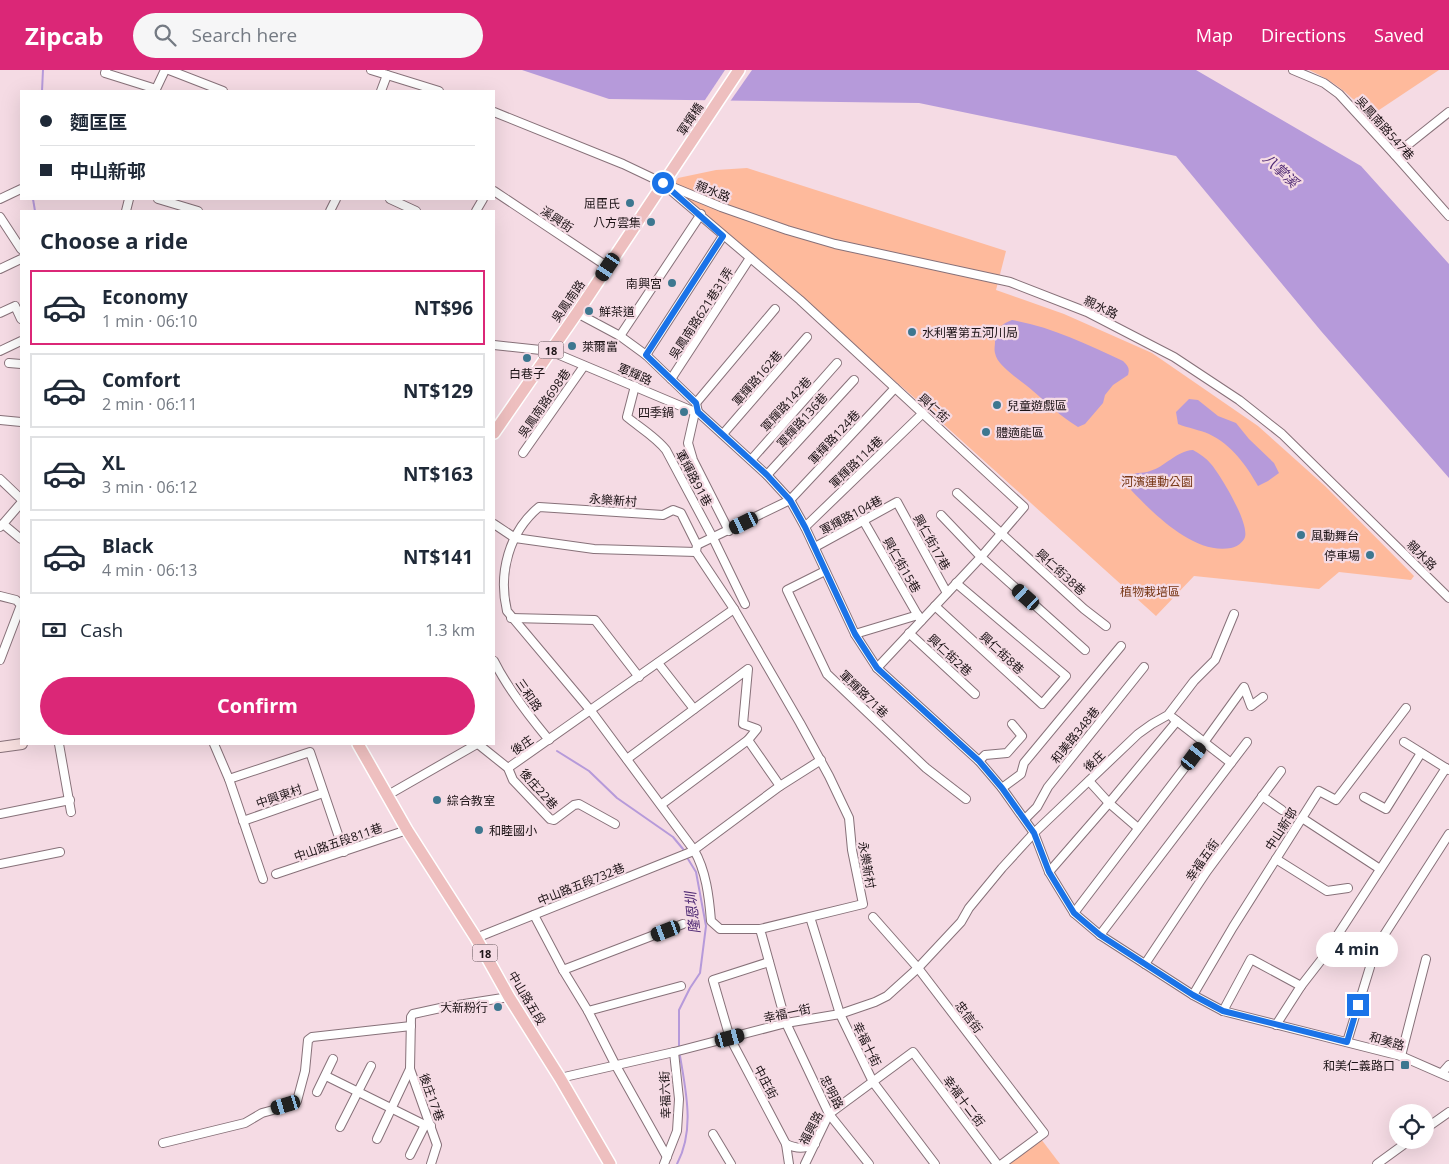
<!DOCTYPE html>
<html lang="en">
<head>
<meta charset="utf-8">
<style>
	:root { --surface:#fff; --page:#f6f6f7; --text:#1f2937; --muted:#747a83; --line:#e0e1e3; --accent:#db2777 }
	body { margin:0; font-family:"Open Sans","Noto Sans TC",sans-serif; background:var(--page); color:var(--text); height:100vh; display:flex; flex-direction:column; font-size:19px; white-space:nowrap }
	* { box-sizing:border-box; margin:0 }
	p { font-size:16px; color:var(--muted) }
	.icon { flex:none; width:28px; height:28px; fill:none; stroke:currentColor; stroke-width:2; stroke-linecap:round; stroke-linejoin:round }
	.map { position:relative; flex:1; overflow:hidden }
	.sheet { position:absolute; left:20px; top:140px; width:475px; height:535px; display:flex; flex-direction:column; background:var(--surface); border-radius:0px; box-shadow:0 5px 20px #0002 }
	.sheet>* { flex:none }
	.guide { position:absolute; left:20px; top:20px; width:475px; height:110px; border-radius:0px; box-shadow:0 5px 20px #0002; display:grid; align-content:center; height:110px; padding:0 20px; background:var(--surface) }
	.controls { position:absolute; left:1389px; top:1034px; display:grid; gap:10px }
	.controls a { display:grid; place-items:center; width:45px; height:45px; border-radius:50%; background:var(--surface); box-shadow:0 5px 20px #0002; font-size:25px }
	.end { position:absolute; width:22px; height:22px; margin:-11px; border:6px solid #1a73e8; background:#fff; box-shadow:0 0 0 2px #fff }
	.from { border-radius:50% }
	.bubble { position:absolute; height:35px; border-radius:18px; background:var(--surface); box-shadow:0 5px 20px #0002; font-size:16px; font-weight:700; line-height:35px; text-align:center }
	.car { position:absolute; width:15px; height:30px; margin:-15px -8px; border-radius:6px; box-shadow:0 0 4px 1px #0007; background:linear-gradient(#222 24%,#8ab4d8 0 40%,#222 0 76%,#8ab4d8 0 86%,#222 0) }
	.guide b { display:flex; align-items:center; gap:18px; height:48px; font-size:19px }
	.guide b+b { border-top:1px solid var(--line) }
	.guide i { width:12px; height:12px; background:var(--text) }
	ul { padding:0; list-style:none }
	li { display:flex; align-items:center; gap:15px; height:75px; margin:0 10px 8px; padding:0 10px; border:2px solid var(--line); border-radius:0px }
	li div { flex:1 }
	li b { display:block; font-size:19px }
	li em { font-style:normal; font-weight:700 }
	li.selected { border-color:var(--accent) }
	li>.icon { width:45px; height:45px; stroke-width:1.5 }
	h2 { padding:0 20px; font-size:22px; line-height:60px }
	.pay { display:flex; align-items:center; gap:12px; height:55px; padding:0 20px; font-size:19px }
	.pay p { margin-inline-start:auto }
	.primary-button { display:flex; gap:10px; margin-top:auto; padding:10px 20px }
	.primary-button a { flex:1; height:58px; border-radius:30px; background:var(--accent); color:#fff; font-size:20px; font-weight:700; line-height:58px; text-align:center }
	header { display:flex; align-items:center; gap:30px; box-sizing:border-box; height:70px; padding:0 25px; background:var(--accent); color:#fff }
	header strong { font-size:24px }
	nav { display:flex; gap:28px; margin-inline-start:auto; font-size:18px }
	.search { width:350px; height:45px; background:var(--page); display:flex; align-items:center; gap:12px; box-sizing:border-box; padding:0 18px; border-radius:28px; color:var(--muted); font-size:19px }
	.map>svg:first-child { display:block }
	.green { fill:#feba9c }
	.water { fill:#b69ada }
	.pier { fill:#f5dbe4 }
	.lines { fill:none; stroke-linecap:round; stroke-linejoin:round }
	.stream { stroke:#b69ada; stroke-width:2 }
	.minor-casing { stroke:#877179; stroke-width:10 }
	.secondary-casing { stroke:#877179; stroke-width:12 }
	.primary-casing { stroke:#fff; stroke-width:14 }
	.minor { stroke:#fff; stroke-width:8 }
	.secondary { stroke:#f7dfdf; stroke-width:10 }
	.primary { stroke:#eebfbf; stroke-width:11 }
	.route { stroke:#1a73e8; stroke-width:6 }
	.poi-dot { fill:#3d7790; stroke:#f5dbe4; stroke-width:2 }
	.labels { text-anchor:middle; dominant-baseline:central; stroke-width:4.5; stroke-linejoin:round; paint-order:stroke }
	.shield { fill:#f5dbe4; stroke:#5d4f54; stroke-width:1 }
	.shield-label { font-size:11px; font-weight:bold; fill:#1c1316 }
	.street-label { font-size:12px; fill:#1c1316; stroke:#f5dbe4 }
	.poi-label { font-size:12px; fill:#1c1316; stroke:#f5dbe4; text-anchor:start }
	.park-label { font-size:12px; fill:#773716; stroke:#f5dbe4 }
	.water-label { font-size:14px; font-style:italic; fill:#4e2873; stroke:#f5dbe4 }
</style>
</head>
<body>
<header>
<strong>Zipcab</strong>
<div class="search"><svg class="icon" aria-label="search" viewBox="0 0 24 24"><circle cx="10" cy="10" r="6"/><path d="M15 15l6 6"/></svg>Search here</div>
<nav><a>Map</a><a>Directions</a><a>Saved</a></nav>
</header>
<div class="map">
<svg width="1449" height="1094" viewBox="0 0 1449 1094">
	<rect width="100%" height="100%" fill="#f5dbe4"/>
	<!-- green -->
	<g class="green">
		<path d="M1309 0H1439L1370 46C1349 24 1337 13 1309 0Z"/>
		<polygon points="747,98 1006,181 996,220 1064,244 1152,283 1258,356 1325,416 1414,506 1411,510 1339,502 1319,519 1194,506 1156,546 909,323 672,119 678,108 716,100"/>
		<polygon points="1041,1069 1060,1094 1009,1094"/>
	</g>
	<!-- water -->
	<g class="water">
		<polygon points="522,0 1196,0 1361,96 1449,194 1449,408 1321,261 1176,86 919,33 609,29"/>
		<path d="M1012 250C1052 257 1086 274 1123 291 1128 296 1130 298 1128 305L1113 315 1105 325 1103 333 1085 354 1078 357C1060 346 1048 334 1033 321 1023 311 997 297 995 283 994 280 995 275 995 272 994 259 1002 254 1012 250Z"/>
		<path d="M1189 329 1198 330 1218 346 1236 353 1249 369 1274 393 1279 403 1268 411 1258 416C1246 395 1232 375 1209 364 1200 360 1188 358 1178 354L1176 342Z"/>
		<path d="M1193 380C1200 384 1206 388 1211 394 1221 406 1249 452 1245 467 1243 473 1236 477 1231 478 1194 485 1154 444 1131 420L1128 414 1127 408C1134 401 1142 404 1150 401 1165 397 1176 381 1193 380Z"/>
	</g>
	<!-- pier -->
	<polygon class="pier" points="725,0 752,0 729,33 703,33"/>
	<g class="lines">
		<!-- stream -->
		<g class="stream">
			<polyline points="42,21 43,0"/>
			<polyline points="33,129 35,141"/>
			<polyline points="557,681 589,701 617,728 673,767 683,779"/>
			<polyline points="679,978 679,940 690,918 700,903 706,856 696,802 688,789"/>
			<path d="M677 1094C695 1060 686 1022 680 986"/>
		</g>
		<defs>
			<g id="minor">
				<polyline points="106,0 105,3 156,19 165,0"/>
				<polyline points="169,0 223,21"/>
				<polyline points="371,0 439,21"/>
				<polyline points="1293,0 1324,13 1339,24 1395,85 1449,146"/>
				<polyline points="381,21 387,5"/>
				<polyline points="494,42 623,94 663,113 721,137 787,160 835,174 1010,212 1087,242 1174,287 1239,330 1282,364 1449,528"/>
				<polyline points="1395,85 1449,42"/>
				<polyline points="668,118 800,230 1024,437 981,487 877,598"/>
				<polyline points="494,121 608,197"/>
				<polyline points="0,129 21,119"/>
				<polyline points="158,129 198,141"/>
				<polyline points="390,129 416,141"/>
				<polyline points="126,141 129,129"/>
				<polyline points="330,141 336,129"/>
				<polyline points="476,141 483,129"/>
				<polyline points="0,147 21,179"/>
				<polyline points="0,199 21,189"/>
				<polyline points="0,243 15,236 21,249"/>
				<polyline points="577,243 620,266 646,285 696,333 698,342"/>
				<polyline points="620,266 701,144"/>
				<polyline points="494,275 550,281 695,342 698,342 767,405 790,430 805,457 855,564 877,598 979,691 1002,718 1034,763 1049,802 1074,843 1100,865 1193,925 1223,941 1401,986 1449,1007"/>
				<polyline points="0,281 21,271"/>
				<polyline points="646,285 723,166"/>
				<polyline points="9,293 21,294"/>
				<polyline points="671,309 750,188"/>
				<path d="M635 316 627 347C639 357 656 367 666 380L713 468 745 534"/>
				<polyline points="696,333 775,239"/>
				<polyline points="695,342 688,373 693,390 729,461"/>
				<polyline points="0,350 21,352"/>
				<polyline points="723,364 807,267"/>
				<polyline points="523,383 584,296"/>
				<polyline points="751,390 837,293"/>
				<polyline points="767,405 854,310"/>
				<polyline points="0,409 21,429"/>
				<polyline points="957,423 1084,539 1106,556"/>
				<polyline points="941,445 981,487 1085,580"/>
				<polyline points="863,450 921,551"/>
				<polyline points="3,454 21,433"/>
				<polyline points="494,454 515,468 594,479 696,482"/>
				<polyline points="0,457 3,454 21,469"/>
				<polyline points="805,457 923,343"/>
				<polyline points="697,475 790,430 895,318"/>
				<polyline points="815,477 897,432 947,523"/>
				<polyline points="825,501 787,520 827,604 926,698 966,729"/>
				<polyline points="0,526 16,530 21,535 0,590"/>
				<polyline points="935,536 1042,634 1066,606 956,513"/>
				<polyline points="511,548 595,550 639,607"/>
				<polyline points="909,563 975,624"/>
				<polyline points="855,564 918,545"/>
				<path d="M494 591C508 619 529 646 549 670"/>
				<polyline points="658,593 694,639"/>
				<polyline points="1173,648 1231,693"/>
				<polyline points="1404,672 1449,700"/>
				<polyline points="59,674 71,742"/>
				<polyline points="214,674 229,709 263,809"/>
				<polyline points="478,674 508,698 513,710 550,749 554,750 574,735 579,734 615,754"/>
				<polyline points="627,689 748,599 743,654 757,659 748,670 780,716"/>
				<polyline points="979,691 985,685 1007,683 1022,666 1012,654"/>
				<polyline points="508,698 734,539"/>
				<polyline points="229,709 310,682 344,782"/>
				<polyline points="1089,711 1109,733 1138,758"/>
				<polyline points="1002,718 1021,704 1024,693 1121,576"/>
				<polyline points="388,725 477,674"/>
				<polyline points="1262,726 1282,740"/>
				<polyline points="1364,727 1386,739 1421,683"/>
				<polyline points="662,734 748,670"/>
				<polyline points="0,744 70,730"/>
				<polyline points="1302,748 1380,799"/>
				<polyline points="1025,749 1037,737 1048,717 1144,597"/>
				<polyline points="243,751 323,723"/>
				<polyline points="1276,789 1327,821 1348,818"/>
				<polyline points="0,794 60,782"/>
				<polyline points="1049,802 1109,733 1177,651"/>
				<polyline points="276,804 407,760"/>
				<polyline points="1074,843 1205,671 1244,617 1251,636 1263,627"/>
				<polyline points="534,845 563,900 588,941 615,994 667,1087"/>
				<polyline points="810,847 840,944 873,1012 935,1094"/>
				<polyline points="873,847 918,898 1044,1063 1002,1094"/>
				<path d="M760 859H720L711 851C709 826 706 801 694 780L591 641 507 541C498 503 509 462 539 437L663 445 673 440 681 443 697 475 696 482 734 539 800 653 829 706 849 748 852 780 863 834 760 859 786 953 829 1044 869 1094"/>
				<polyline points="1100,865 1247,672"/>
				<polyline points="476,868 691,782 780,716 821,690"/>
				<polyline points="1322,889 1368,890"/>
				<polyline points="769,892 713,910 730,968 786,1074 789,1094"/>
				<polyline points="1145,894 1207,801 1281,701"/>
				<polyline points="563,900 683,854"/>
				<polyline points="1193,925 1233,857 1319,721 1336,730 1406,638"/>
				<polyline points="588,941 681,916"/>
				<polyline points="1223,941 1251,889 1301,916"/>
				<polyline points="1276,955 1301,916 1322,889 1446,698"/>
				<polyline points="1347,972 1370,897 1368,890 1449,764"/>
				<polyline points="1401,986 1426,889"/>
				<polyline points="1442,1003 1449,995"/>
				<polyline points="326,1006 425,1055 431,1056"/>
				<polyline points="560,1008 674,982 786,953 840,944 875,932 887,926 918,898 961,852 969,838 1002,798 1034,763 1138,664 1152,654 1168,645 1194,611 1215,590 1234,544"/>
				<polyline points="317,1022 333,989"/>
				<polyline points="340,1057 371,996"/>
				<polyline points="1425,1059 1449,1042"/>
				<polyline points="713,1064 731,1094"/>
				<polyline points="377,1069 410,999"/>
				<polyline points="163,1073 245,1053 262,1043 295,1034 297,1031 305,1001 308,970 312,967 411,956"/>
				<path d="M786 1074C797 1079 804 1079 815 1074"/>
				<polyline points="410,1085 425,1055"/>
				<polyline points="431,1094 437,1075 410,999 411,947 413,944 445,937 509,927"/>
				<polyline points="664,1094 677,1061 679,1029 674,982"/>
				<polyline points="805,1094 829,1044 913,982 997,1094"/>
				<polyline points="1377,1094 1410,1070"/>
			</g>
			<polyline id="secondary" points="0,677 22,674"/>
			<g id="primary">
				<polyline points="494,363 577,243 739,0"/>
				<polyline points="358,674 407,760 476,868 509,927 560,1008 610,1094"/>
			</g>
		</defs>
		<!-- minor casing -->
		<use href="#minor" class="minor-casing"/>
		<!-- secondary casing -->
		<use href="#secondary" class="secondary-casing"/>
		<!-- primary casing -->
		<use href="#primary" class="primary-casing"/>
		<!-- minor -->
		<use href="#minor" class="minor"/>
		<!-- secondary -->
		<use href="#secondary" class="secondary"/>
		<!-- primary -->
		<use href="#primary" class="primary"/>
	</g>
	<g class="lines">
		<!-- route -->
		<polyline class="route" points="663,113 723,166 646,285 696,333 698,342 767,405 790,430 805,457 855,564 877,598 979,691 1002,718 1034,763 1049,802 1074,843 1100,865 1193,925 1223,941 1347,972 1358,935"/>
	</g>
	<!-- markers -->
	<g class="poi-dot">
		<circle cx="630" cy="133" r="5"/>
		<circle cx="651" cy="152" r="5"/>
		<circle cx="672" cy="213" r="5"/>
		<circle cx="589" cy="241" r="5"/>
		<circle cx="912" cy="262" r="5"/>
		<circle cx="572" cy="276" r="5"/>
		<circle cx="527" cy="288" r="5"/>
		<circle cx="997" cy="335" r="5"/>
		<circle cx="684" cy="342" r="5"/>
		<circle cx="986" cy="362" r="5"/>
		<circle cx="1301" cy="465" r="5"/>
		<circle cx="1370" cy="485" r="5"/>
		<circle cx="437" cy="730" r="5"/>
		<circle cx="479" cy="760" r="5"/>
		<circle cx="498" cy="937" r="5"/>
		<rect x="1400" y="990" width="10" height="10" rx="2.5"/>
	</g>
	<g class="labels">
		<!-- shield labels -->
		<g class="shield">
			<rect x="538.5" y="271.5" width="25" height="17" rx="4"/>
			<rect x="472.5" y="874.5" width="25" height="17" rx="4"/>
		</g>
		<g class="shield-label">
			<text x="551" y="280">18</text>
			<text x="485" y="883">18</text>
		</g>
		<!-- street labels -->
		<g class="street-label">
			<text transform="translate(690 49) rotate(-56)">軍輝橋</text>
			<text transform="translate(1385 58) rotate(48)">吳鳳南路547巷</text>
			<text transform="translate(713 121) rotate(22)">親水路</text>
			<text transform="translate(557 149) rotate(34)">溪興街</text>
			<text transform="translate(568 231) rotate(-55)">吳鳳南路</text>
			<text transform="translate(1101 237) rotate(26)">親水路</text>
			<text transform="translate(701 243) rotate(-57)">吳鳳南路621巷31弄</text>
			<text transform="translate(635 304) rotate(23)">軍輝路</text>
			<text transform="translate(757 308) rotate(-49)">軍輝路162巷</text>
			<text transform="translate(544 333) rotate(-55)">吳鳳南路698巷</text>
			<text transform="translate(786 334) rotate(-48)">軍輝路142巷</text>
			<text transform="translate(934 338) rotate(42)">興仁街</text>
			<text transform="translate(802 350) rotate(-48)">軍輝路136巷</text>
			<text transform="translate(834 367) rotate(-47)">軍輝路124巷</text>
			<text transform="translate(856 392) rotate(-44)">軍輝路114巷</text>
			<text transform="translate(694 408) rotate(62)">軍輝路91巷</text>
			<text transform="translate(613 430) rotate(4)">永樂新村</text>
			<text transform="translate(851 445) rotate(-28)">軍輝路104巷</text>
			<text transform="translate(932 472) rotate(61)">興仁街17巷</text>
			<text transform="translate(1422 485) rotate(45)">親水路</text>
			<text transform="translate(902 495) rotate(60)">興仁街15巷</text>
			<text transform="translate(1061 502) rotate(42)">興仁街38巷</text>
			<text transform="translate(1002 583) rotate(43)">興仁街8巷</text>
			<text transform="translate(950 585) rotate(43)">興仁街2巷</text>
			<text transform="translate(864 624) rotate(44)">軍輝路71巷</text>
			<text transform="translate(529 625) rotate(55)">三和路</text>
			<text transform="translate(1075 665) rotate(-51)">和美路348巷</text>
			<text transform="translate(522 675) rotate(-35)">後庄</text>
			<text transform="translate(1094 691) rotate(-44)">後庄</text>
			<text transform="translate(539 719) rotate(48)">後庄22巷</text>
			<text transform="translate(279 726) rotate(-19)">中興東村</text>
			<text transform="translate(1281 759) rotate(-57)">中山新邨</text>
			<text transform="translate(338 772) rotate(-19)">中山路五段811巷</text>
			<text transform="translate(1202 790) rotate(-55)">幸福五街</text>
			<text transform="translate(867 795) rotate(80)">永樂新村</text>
			<text transform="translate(581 814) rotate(-22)">中山路五段732巷</text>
			<text transform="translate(527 928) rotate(59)">中山路五段</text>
			<text transform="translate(787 943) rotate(-12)">幸福一街</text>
			<text transform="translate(969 947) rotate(53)">忠信街</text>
			<text transform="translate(1387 971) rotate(16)">和美路</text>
			<text transform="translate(867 974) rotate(64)">幸福十街</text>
			<text transform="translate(766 1012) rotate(62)">中庄街</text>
			<text transform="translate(832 1022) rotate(63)">忠明路</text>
			<text transform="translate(665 1025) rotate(-92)">幸福六街</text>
			<text transform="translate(432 1027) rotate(70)">後庄17巷</text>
			<text transform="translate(964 1031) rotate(53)">幸福十二街</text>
			<text transform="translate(811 1058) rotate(-62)">福興路</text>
		</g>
		<!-- poi labels -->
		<g class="poi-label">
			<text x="620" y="133" text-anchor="end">屈臣氏</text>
			<text x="641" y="152" text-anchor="end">八方雲集</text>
			<text x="662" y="213" text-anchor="end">南興宮</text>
			<text x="599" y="241">鮮茶道</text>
			<text x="922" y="262">水利署第五河川局</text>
			<text x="582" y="276">萊爾富</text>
			<text x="527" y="303" text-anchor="middle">白巷子</text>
			<text x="1007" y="335">兒童遊戲區</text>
			<text x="674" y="342" text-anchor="end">四季鍋</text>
			<text x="996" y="362">體適能區</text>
			<text x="1311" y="465">風動舞台</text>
			<text x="1360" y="485" text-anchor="end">停車場</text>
			<text x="447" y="730">綜合教室</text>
			<text x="489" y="760">和睦國小</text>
			<text x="488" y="937" text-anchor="end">大新粉行</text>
			<text x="1395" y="995" text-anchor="end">和美仁義路口</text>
		</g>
		<!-- park labels -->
		<g class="park-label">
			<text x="1157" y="411">河濱運動公園</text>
			<text x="1150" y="521">植物栽培區</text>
		</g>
		<!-- water labels -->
		<g class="water-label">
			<text transform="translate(1281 100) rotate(43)">八掌溪</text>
			<text transform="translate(692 843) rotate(-96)">隆恩圳</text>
		</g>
	</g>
</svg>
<div class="controls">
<a><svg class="icon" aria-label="locate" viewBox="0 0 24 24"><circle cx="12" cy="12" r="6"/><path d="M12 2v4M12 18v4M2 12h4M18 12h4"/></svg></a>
</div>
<i class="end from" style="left:663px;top:113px"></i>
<i class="end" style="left:1358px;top:935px"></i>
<div class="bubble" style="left:1316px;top:862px;width:82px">4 min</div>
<i class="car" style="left:608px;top:197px;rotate:214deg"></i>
<i class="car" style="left:744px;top:453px;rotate:244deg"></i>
<i class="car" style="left:1026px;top:527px;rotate:312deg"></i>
<i class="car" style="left:1194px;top:686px;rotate:37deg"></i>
<i class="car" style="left:666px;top:861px;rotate:249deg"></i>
<i class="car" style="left:730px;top:968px;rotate:75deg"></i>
<i class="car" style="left:286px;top:1035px;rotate:253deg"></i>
<div class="guide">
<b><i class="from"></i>麵匡匡</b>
<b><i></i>中山新邨</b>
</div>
<section class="sheet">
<h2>Choose a ride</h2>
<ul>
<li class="selected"><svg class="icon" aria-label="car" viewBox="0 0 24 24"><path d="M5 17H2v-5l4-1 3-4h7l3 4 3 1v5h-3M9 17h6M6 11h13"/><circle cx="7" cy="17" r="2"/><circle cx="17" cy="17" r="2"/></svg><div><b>Economy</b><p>1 min · 06:10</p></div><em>NT$96</em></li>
<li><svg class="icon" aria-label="car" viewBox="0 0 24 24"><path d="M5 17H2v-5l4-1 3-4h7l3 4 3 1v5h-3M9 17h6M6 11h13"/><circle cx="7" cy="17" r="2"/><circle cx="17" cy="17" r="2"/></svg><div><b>Comfort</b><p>2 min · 06:11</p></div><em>NT$129</em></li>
<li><svg class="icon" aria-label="car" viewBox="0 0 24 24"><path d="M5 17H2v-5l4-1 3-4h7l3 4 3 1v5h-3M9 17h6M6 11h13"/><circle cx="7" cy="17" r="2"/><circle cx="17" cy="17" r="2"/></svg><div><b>XL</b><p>3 min · 06:12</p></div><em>NT$163</em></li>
<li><svg class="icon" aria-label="car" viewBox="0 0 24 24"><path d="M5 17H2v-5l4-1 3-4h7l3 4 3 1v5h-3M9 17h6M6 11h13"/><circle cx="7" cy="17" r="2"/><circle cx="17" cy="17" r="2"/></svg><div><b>Black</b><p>4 min · 06:13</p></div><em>NT$141</em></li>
</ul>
<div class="pay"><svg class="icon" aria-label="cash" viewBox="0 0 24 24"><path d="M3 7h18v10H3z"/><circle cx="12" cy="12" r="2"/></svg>Cash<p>1.3 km</p></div>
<div class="primary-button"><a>Confirm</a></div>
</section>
</div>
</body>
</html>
